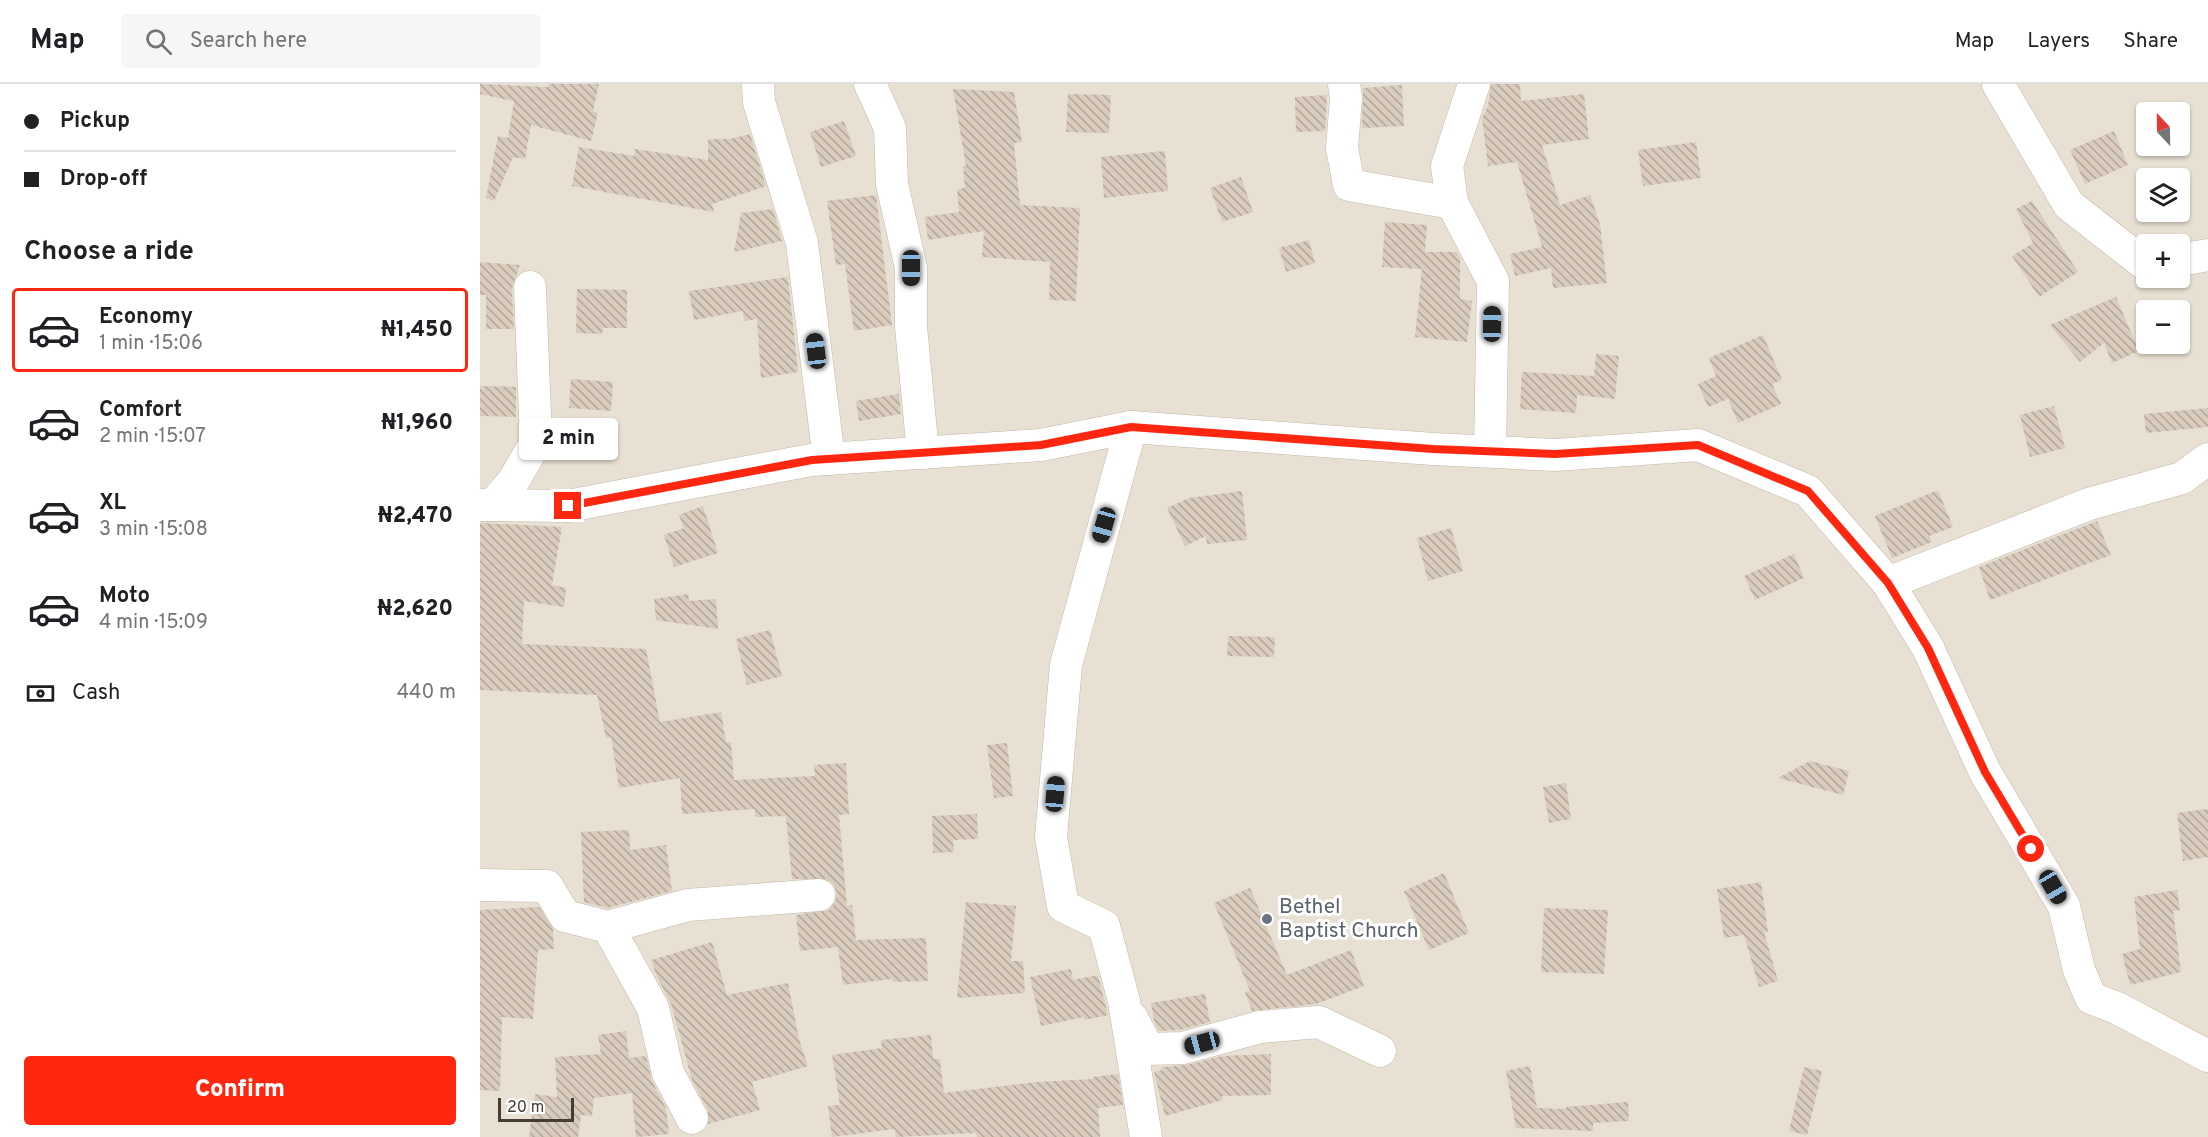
<!DOCTYPE html>
<html lang="en">
<head>
<meta charset="utf-8">
<style>
	:root { --surface:#fff; --page:#f6f6f6; --text:#202124; --muted:#757577; --line:#e0e0e0; --accent:#ff2710 }
	body { margin:0; font-family:Overpass,sans-serif; background:var(--page); color:var(--text); height:100vh; display:flex; flex-direction:column; font-size:22px; white-space:nowrap }
	* { box-sizing:border-box; margin:0 }
	p { font-size:20px; color:var(--muted) }
	.icon { flex:none; width:33px; height:33px; fill:none; stroke:currentColor; stroke-width:2; stroke-linecap:round; stroke-linejoin:round }
	.map { position:relative; flex:1; overflow:hidden }
	.details { display:flex; flex-direction:column; background:var(--surface); width:480px }
	.details>* { flex:none }
	.guide { display:grid; align-content:center; height:132px; padding:0 24px; background:var(--surface) }
	.needle { width:39px; rotate:338deg }
	.controls { position:absolute; left:1656px; top:18px; display:grid; gap:12px }
	.controls a { display:grid; place-items:center; width:54px; height:54px; border-radius:6px; background:var(--surface); box-shadow:0 2px 4px #0004; font-size:30px }
	.scale { position:absolute; left:18px; bottom:15px; width:76px; box-sizing:border-box; padding-left:6px; border:3px solid #463e34; border-top:0; font-size:16px; line-height:21px; white-space:nowrap; color:#463e34; -webkit-text-stroke:4px #fff; paint-order:stroke }
	.end { position:absolute; width:27px; height:27px; margin:-14px; border:8px solid #ff2710; background:#fff; box-shadow:0 0 0 3px #fff }
	.from { border-radius:50% }
	.bubble { position:absolute; height:42px; border-radius:6px; background:var(--surface); box-shadow:0 2px 4px #0004; font-size:20px; font-weight:800; line-height:42px; text-align:center }
	.car { position:absolute; width:18px; height:36px; margin:-18px -9px; border-radius:8px; box-shadow:0 0 4px 2px #0007; background:linear-gradient(#222 24%,#8ab4d8 0 40%,#222 0 76%,#8ab4d8 0 86%,#222 0) }
	.guide b { display:flex; align-items:center; gap:21px; height:57px; font-size:22px }
	.guide b+b { border-top:2px solid var(--line) }
	.guide i { width:15px; height:15px; background:var(--text) }
	ul { padding:0; list-style:none }
	li { display:flex; align-items:center; gap:18px; height:84px; margin:0 12px 9px; padding:0 12px; border:3px solid transparent; border-radius:6px }
	li div { flex:1 }
	li b { display:block; font-size:22px }
	li em { font-style:normal; font-weight:800 }
	li.selected { border-color:var(--accent) }
	li>.icon { width:54px; height:54px; stroke-width:1.5 }
	h2 { padding:0 24px; font-size:27px; line-height:72px }
	.pay { display:flex; align-items:center; gap:15px; height:66px; padding:0 24px; font-size:22px }
	.pay p { margin-inline-start:auto }
	.cta { display:flex; gap:12px; margin-top:auto; padding:12px 24px }
	.cta a { flex:1; height:69px; border-radius:6px; background:var(--accent); color:#fff; font-size:24px; font-weight:800; line-height:69px; text-align:center }
	header { display:flex; align-items:center; gap:36px; box-sizing:border-box; height:84px; padding:0 30px; background:var(--surface); border-bottom:2px solid var(--line) }
	header strong { font-size:28px }
	nav { display:flex; gap:33px; margin-inline-start:auto; font-size:21px }
	.search { width:420px; height:54px; background:var(--page); display:flex; align-items:center; gap:15px; box-sizing:border-box; padding:0 21px; border-radius:6px; color:var(--muted); font-size:22px }
	main { display:flex; flex:1; min-height:0 }
	.map>svg:first-child { display:block }
	.residential { fill:#e8e0d2; fill-rule:evenodd }
	.building { fill:url(#building-back-hatch) }
	.lines { fill:none; stroke-linecap:round; stroke-linejoin:round }
	.minor-casing { stroke:#c3b8a9; stroke-width:33 }
	.minor { stroke:#fff; stroke-width:32 }
	.route { stroke:#ff2710; stroke-width:8 }
	.worship-dot { fill:#6b7280; stroke:#fff; stroke-width:2 }
	.labels { text-anchor:middle; dominant-baseline:central; stroke-width:6; stroke-linejoin:round; paint-order:stroke }
	.worship-label { font-size:21px; fill:#5b616d; stroke:#fff; text-anchor:start }
</style>
</head>
<body>
<header>
<strong>Map</strong>
<div class="search"><svg class="icon" aria-label="search" viewBox="0 0 24 24"><circle cx="10" cy="10" r="6"/><path d="M15 15l6 6"/></svg>Search here</div>
<nav><a>Map</a><a>Layers</a><a>Share</a></nav>
</header>
<main>
<section class="details">
<div class="guide">
<b><i class="from"></i>Pickup</b>
<b><i></i>Drop-off</b>
</div>
<h2>Choose a ride</h2>
<ul>
<li class="selected"><svg class="icon" aria-label="car" viewBox="0 0 24 24"><path d="M5 17H2v-5l4-1 3-4h7l3 4 3 1v5h-3M9 17h6M6 11h13"/><circle cx="7" cy="17" r="2"/><circle cx="17" cy="17" r="2"/></svg><div><b>Economy</b><p>1 min · 15:06</p></div><em>₦1,450</em></li>
<li><svg class="icon" aria-label="car" viewBox="0 0 24 24"><path d="M5 17H2v-5l4-1 3-4h7l3 4 3 1v5h-3M9 17h6M6 11h13"/><circle cx="7" cy="17" r="2"/><circle cx="17" cy="17" r="2"/></svg><div><b>Comfort</b><p>2 min · 15:07</p></div><em>₦1,960</em></li>
<li><svg class="icon" aria-label="car" viewBox="0 0 24 24"><path d="M5 17H2v-5l4-1 3-4h7l3 4 3 1v5h-3M9 17h6M6 11h13"/><circle cx="7" cy="17" r="2"/><circle cx="17" cy="17" r="2"/></svg><div><b>XL</b><p>3 min · 15:08</p></div><em>₦2,470</em></li>
<li><svg class="icon" aria-label="car" viewBox="0 0 24 24"><path d="M5 17H2v-5l4-1 3-4h7l3 4 3 1v5h-3M9 17h6M6 11h13"/><circle cx="7" cy="17" r="2"/><circle cx="17" cy="17" r="2"/></svg><div><b>Moto</b><p>4 min · 15:09</p></div><em>₦2,620</em></li>
</ul>
<div class="pay"><svg class="icon" aria-label="cash" viewBox="0 0 24 24"><path d="M3 7h18v10H3z"/><circle cx="12" cy="12" r="2"/></svg>Cash<p>440 m</p></div>
<div class="cta"><a>Confirm</a></div>
</section>
<div class="map">
<svg width="1728" height="1053" viewBox="0 0 1728 1053">
	<defs>
		<pattern id="building-back-hatch" width="6" height="6" patternUnits="userSpaceOnUse" patternTransform="scale(1.5)"><rect width="6" height="6" fill="#d9ccbc"/><path d="M-1 5l2 2M0 0l6 6M5-1l2 2" fill="none" stroke="#b2a79a"/></pattern>
	</defs>
	<rect width="100%" height="100%" fill="#f4eee4"/>
	<!-- residential -->
	<path class="residential" d="M0 0H1728V1053H0ZM1666 28H1700V62H1666ZM1666 94H1700V128H1666ZM1666 160H1700V194H1666ZM1666 226H1700V260H1666Z"/>
	<!-- building -->
	<g class="building">
		<polygon points="0,0 68,3 69,0 119,0 113,27 118,29 111,57 51,41 45,75 33,73 14,117 6,114 18,52 28,54 34,17 0,10"/>
		<polygon points="1011,0 1040,0 1041,17 1104,10 1109,55 1062,61 1080,121 1110,111 1120,140 1127,199 1073,204 1071,184 1035,192 1030,170 1062,163 1037,78 1008,82 1002,34 1008,22"/>
		<polygon points="922,1 924,42 882,44 883,4"/>
		<polygon points="473,5 534,8 542,58 534,59 540,121 600,124 596,217 569,216 570,178 502,173 504,147 448,156 445,133 479,128 477,105 485,104 483,82 486,82"/>
		<polygon points="588,10 631,11 629,49 586,48"/>
		<polygon points="847,11 845,47 816,48 815,13"/>
		<polygon points="364,37 376,72 341,83 330,48"/>
		<polygon points="1634,47 1648,81 1605,100 1590,66"/>
		<polygon points="270,50 286,102 232,120 234,128 92,102 99,63 154,72 155,65 228,76 228,55 250,55"/>
		<polygon points="1216,58 1221,94 1163,102 1158,66"/>
		<polygon points="685,67 688,107 624,114 621,73"/>
		<polygon points="761,93 773,128 742,138 730,104"/>
		<polygon points="396,111 412,241 374,247 365,180 356,181 347,117"/>
		<polygon points="1552,117 1598,188 1559,213 1532,172 1553,159 1536,125"/>
		<polygon points="293,125 302,157 254,168 261,129"/>
		<polygon points="905,138 947,141 945,168 977,168 980,174 980,215 992,217 987,258 935,253 942,185 902,183"/>
		<polygon points="829,156 835,179 806,188 799,164"/>
		<polygon points="0,178 40,181 32,204 34,245 6,245 6,211 0,211"/>
		<polygon points="308,193 318,288 281,294 277,235 264,237 263,227 214,236 209,207"/>
		<polygon points="97,205 147,206 147,244 123,244 122,250 96,249"/>
		<polygon points="1636,213 1659,267 1632,279 1624,259 1600,278 1570,241"/>
		<polygon points="1283,251 1302,296 1292,300 1301,320 1258,339 1248,315 1228,323 1218,300 1236,292 1229,274"/>
		<polygon points="1116,270 1139,272 1135,315 1097,311 1096,329 1040,325 1042,288 1114,292"/>
		<polygon points="91,295 133,298 131,327 89,324"/>
		<polygon points="0,302 36,303 36,333 0,332"/>
		<polygon points="419,310 421,330 379,337 376,317"/>
		<polygon points="1574,322 1585,364 1550,373 1540,331"/>
		<polygon points="1728,324 1728,343 1666,349 1664,330"/>
		<polygon points="1458,406 1473,443 1449,452 1452,458 1412,474 1395,432"/>
		<polygon points="762,407 767,456 727,460 726,452 705,462 687,424 709,414"/>
		<polygon points="223,422 238,469 194,483 184,451 204,444 199,431"/>
		<polygon points="1617,437 1631,471 1510,516 1499,483"/>
		<polygon points="0,439 82,443 72,501 86,504 84,523 44,517 42,560 166,565 180,638 241,628 246,658 251,658 254,696 335,692 334,681 366,679 369,730 359,731 367,822 372,821 376,856 446,854 448,897 413,898 412,895 363,901 358,863 320,867 316,831 349,826 355,818 357,809 353,800 346,795 312,795 306,732 275,733 275,725 202,730 200,694 139,704 131,653 126,654 117,611 0,606"/>
		<polygon points="971,444 983,487 948,497 937,454"/>
		<polygon points="1314,470 1324,494 1275,516 1264,492"/>
		<polygon points="208,510 209,517 236,515 238,545 176,536 174,515"/>
		<polygon points="290,546 302,592 267,601 256,555"/>
		<polygon points="748,552 795,553 794,573 747,572"/>
		<polygon points="527,659 533,712 514,714 507,661"/>
		<polygon points="1330,677 1369,687 1363,711 1298,694"/>
		<polygon points="1086,699 1091,735 1069,739 1063,703"/>
		<polygon points="1728,725 1728,773 1703,777 1697,729"/>
		<polygon points="497,730 498,755 473,756 474,768 453,769 452,732"/>
		<polygon points="149,746 150,766 186,761 192,807 128,824 104,818 101,748"/>
		<polygon points="964,789 989,849 949,866 924,807"/>
		<polygon points="1281,798 1288,848 1284,848 1298,897 1279,903 1264,851 1244,854 1237,805"/>
		<polygon points="770,804 807,891 871,866 884,902 836,920 772,927 765,908 770,907 734,819"/>
		<polygon points="1697,806 1700,826 1693,827 1701,888 1650,901 1642,870 1660,865 1654,813"/>
		<polygon points="486,818 536,822 531,877 543,877 545,909 477,914"/>
		<polygon points="59,823 73,844 74,865 58,866 53,935 22,933 20,1007 0,1006 0,826"/>
		<polygon points="1064,824 1128,826 1124,890 1061,888"/>
		<polygon points="232,858 247,911 308,899 319,955 328,982 272,998 280,1026 228,1040 228,1026 212,996 191,920 177,893 171,876"/>
		<polygon points="591,885 593,896 618,891 628,931 604,936 604,933 561,942 550,893"/>
		<polygon points="725,910 730,938 700,946 679,947 674,937 671,919"/>
		<polygon points="146,947 149,974 166,972 172,997 186,1024 189,1050 156,1053 152,1009 114,1014 112,1032 101,1031 98,1053 49,1053 55,1010 77,1013 75,973 121,970 118,951"/>
		<polygon points="451,951 453,975 460,975 464,1009 557,998 613,995 613,993 638,990 643,1021 618,1024 620,1053 497,1053 496,1049 416,1053 415,1045 352,1053 348,1022 360,1021 352,971 402,964 401,956"/>
		<polygon points="791,970 791,1011 742,1012 743,1016 685,1032 674,988 682,986 681,983 707,981 742,972"/>
		<polygon points="1050,982 1057,1024 1086,1025 1086,1023 1148,1018 1149,1037 1113,1039 1113,1047 1036,1044 1026,987"/>
		<polygon points="1324,983 1342,987 1327,1051 1309,1047"/>
	</g>
	<g class="lines">
		<defs>
			<g id="minor">
				<polyline points="278,0 279,18 322,159 349,375"/>
				<polyline points="390,0 410,44 412,100 431,184 431,243 443,369"/>
				<polyline points="864,0 866,14 862,64 869,101 972,119 1013,197 1010,367"/>
				<polyline points="1518,0 1589,121 1666,181"/>
				<polyline points="972,119 967,82 994,0"/>
				<polyline points="1700,176 1728,171"/>
				<polyline points="651,343 586,581 571,753 583,822 624,842 644,917 666,1053"/>
				<polyline points="0,421 88,422 331,376 561,361 651,343 953,365 1075,371 1218,361 1328,407 1408,499 1448,564 1505,688 1584,822 1599,886 1611,914 1637,924 1728,972"/>
				<polyline points="13,421 34,396 56,358 50,203"/>
				<polyline points="1408,499 1609,420 1702,394 1728,375"/>
				<polyline points="0,801 67,802 85,832 128,843 208,821 339,811"/>
				<polyline points="128,843 173,924 188,989 212,1034"/>
				<polyline points="652,934 668,965 703,964 780,943 839,938 900,967"/>
			</g>
		</defs>
		<!-- minor casing -->
		<use href="#minor" class="minor-casing"/>
		<!-- minor -->
		<use href="#minor" class="minor"/>
	</g>
	<g class="lines">
		<!-- route -->
		<polyline class="route" points="88,422 332,376 561,361 651,343 953,365 1075,370 1218,361 1328,407 1408,499 1448,564 1505,688 1551,765"/>
	</g>
	<!-- markers -->
	<circle class="worship-dot" cx="787" cy="835" r="6"/>
	<g class="labels">
		<!-- worship labels -->
		<g class="worship-label">
			<text x="799" y="823">Bethel<tspan x="799" dy="24">Baptist Church</tspan></text>
		</g>
	</g>
</svg>
<div class="controls">
<a><svg class="needle" viewBox="-14 -14 28 28"><path d="M0-13l5 13h-10z" fill="#e53935"/><path d="M0 13l5-13h-10z" fill="#757577"/></svg></a>
<a><svg class="icon" aria-label="layers" viewBox="0 0 24 24"><path d="M12 4l9 5-9 5-9-5zM3 14l9 5 9-5"/></svg></a>
<a>+</a>
<a>−</a>
</div>
<div class="scale">20 m</div>
<i class="end from" style="left:1551px;top:765px"></i>
<i class="end" style="left:88px;top:422px"></i>
<div class="bubble" style="left:39px;top:334px;width:99px">2 min</div>
<i class="car" style="left:431px;top:184px;rotate:180deg"></i>
<i class="car" style="left:1012px;top:240px;rotate:1deg"></i>
<i class="car" style="left:336px;top:267px;rotate:353deg"></i>
<i class="car" style="left:624px;top:441px;rotate:196deg"></i>
<i class="car" style="left:575px;top:710px;rotate:5deg"></i>
<i class="car" style="left:1573px;top:803px;rotate:150deg"></i>
<i class="car" style="left:722px;top:959px;rotate:255deg"></i>
</div>
</main>
</body>
</html>
